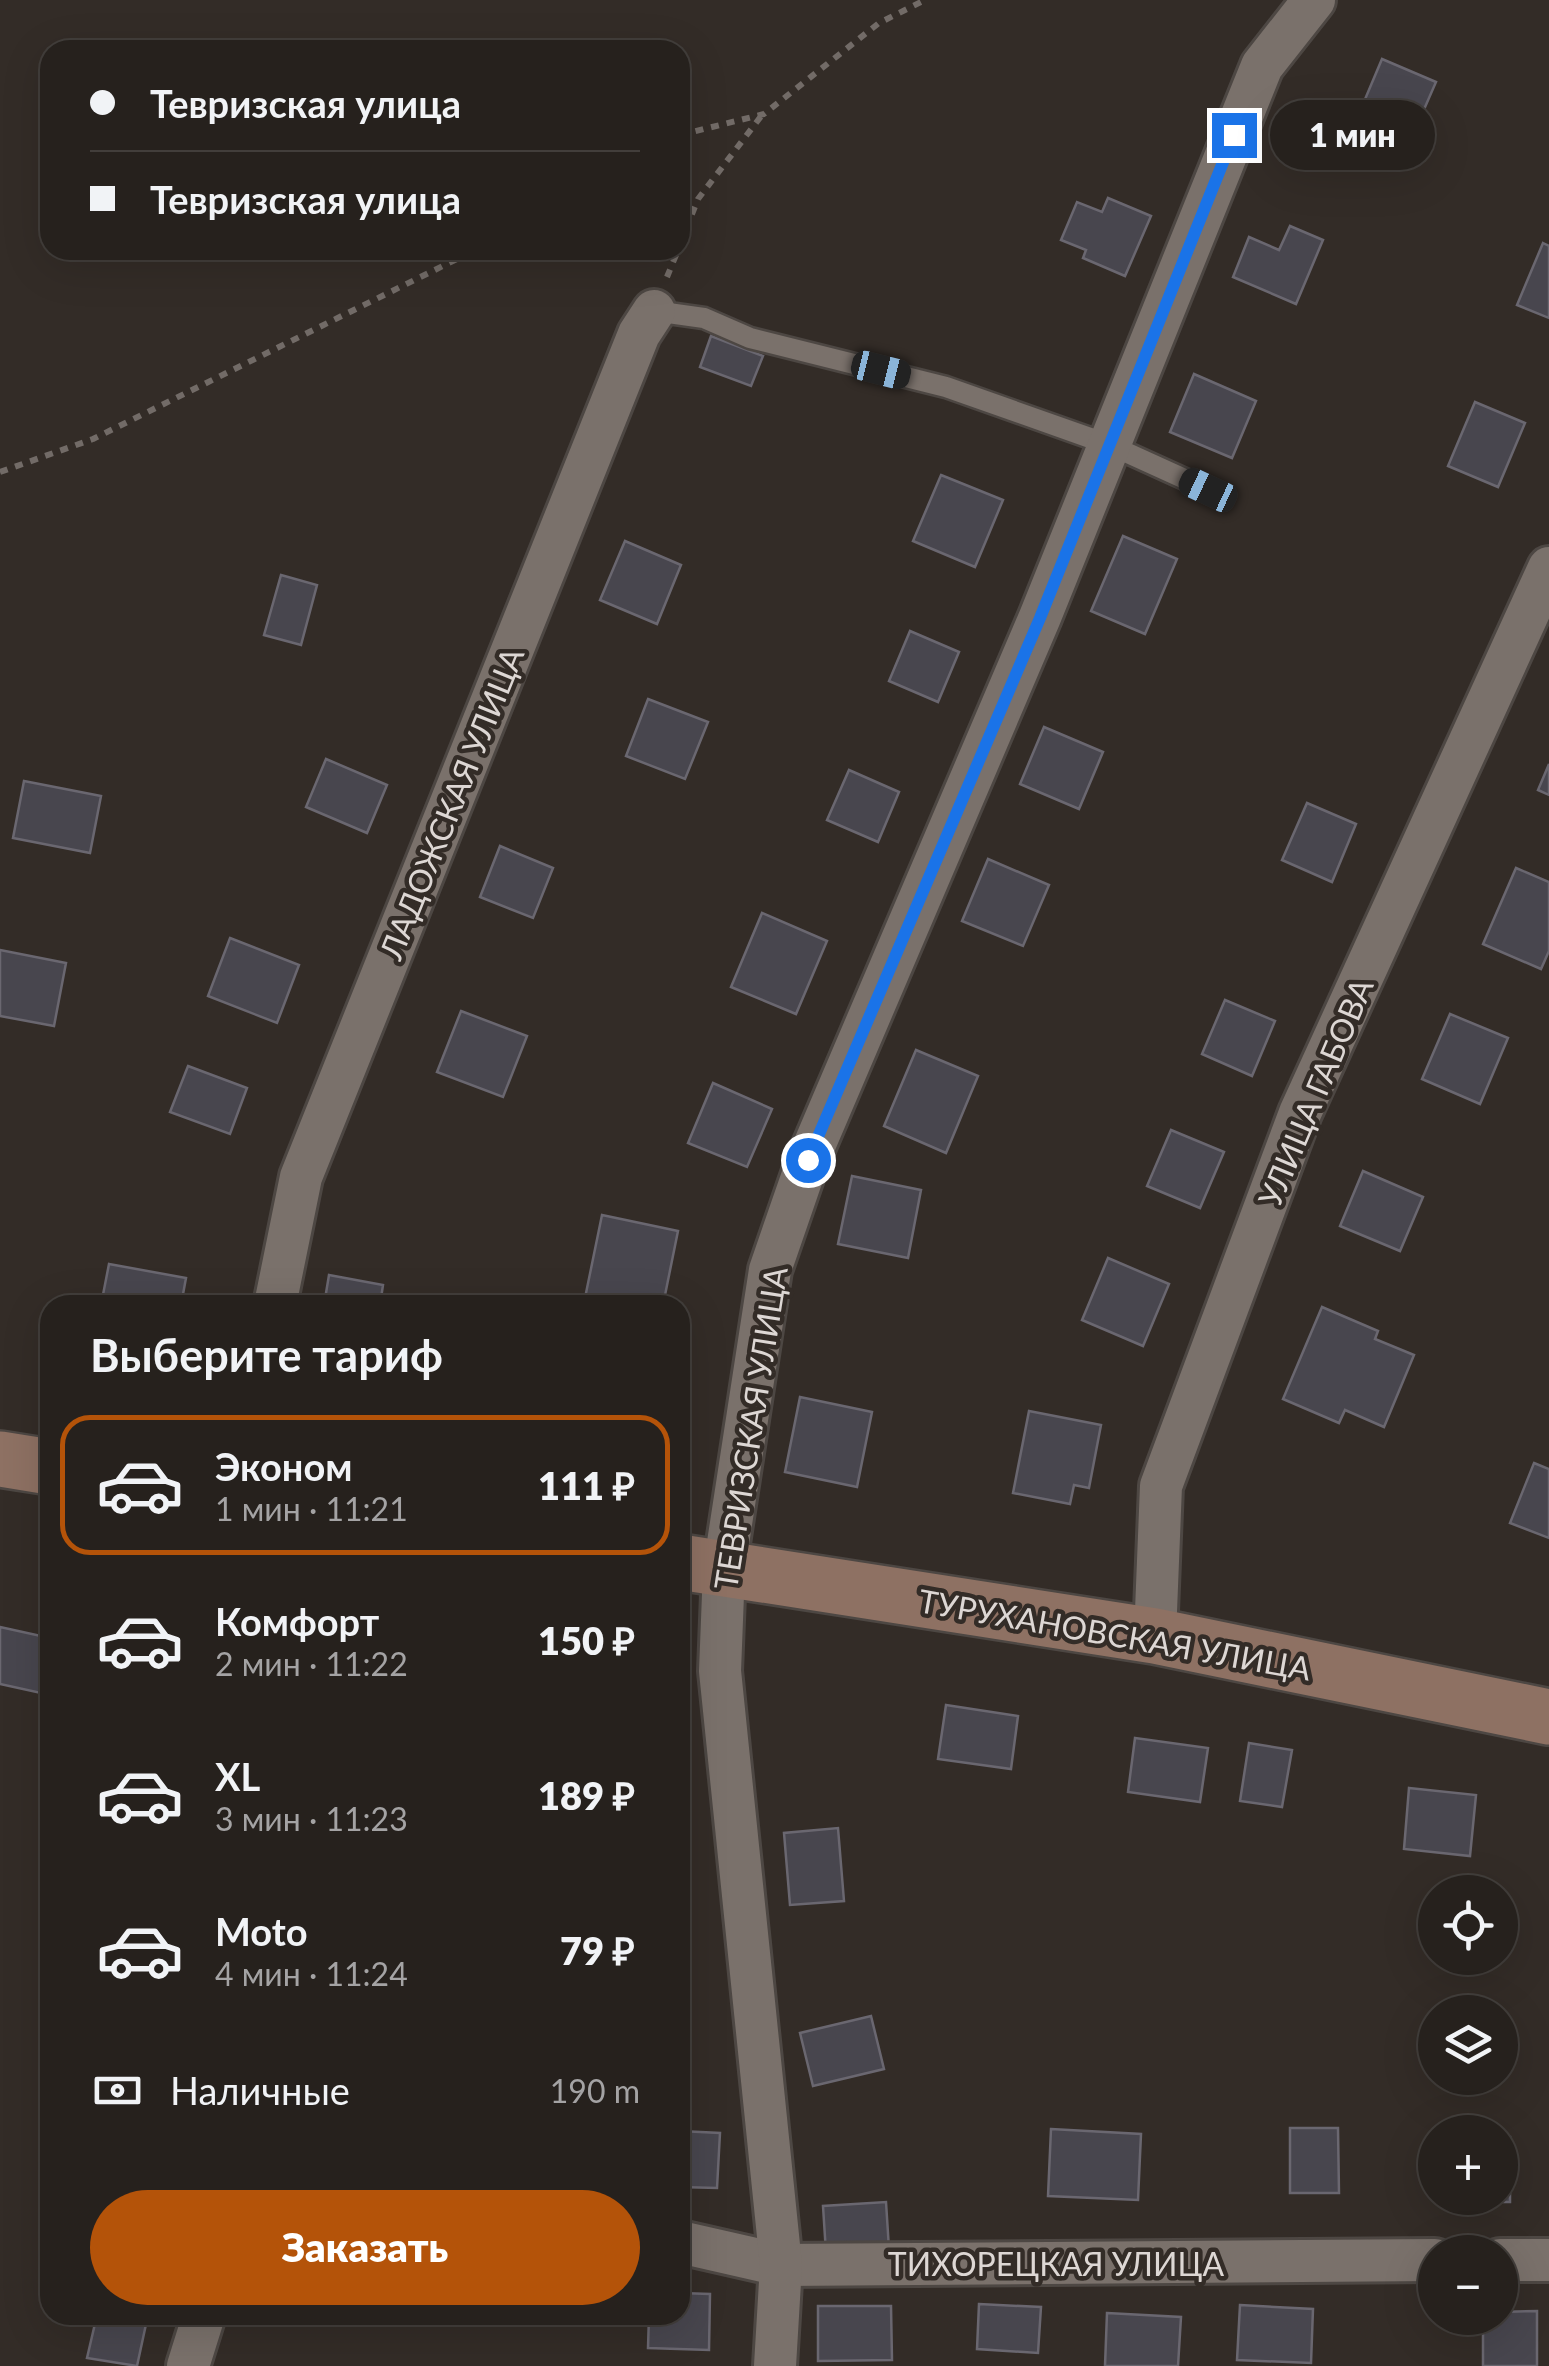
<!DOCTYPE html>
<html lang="ru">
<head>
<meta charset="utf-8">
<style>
	:root { --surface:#26211d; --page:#322e2a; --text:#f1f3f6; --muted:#a4a3a4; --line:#423e3b; --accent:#b45309 }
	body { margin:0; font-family:Lato,sans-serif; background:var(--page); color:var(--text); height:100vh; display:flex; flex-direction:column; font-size:38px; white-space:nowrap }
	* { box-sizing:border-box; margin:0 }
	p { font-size:32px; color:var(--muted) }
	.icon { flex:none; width:55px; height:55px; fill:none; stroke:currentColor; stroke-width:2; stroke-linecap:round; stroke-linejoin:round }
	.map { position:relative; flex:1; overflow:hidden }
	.details { position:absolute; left:40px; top:1295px; width:650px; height:1030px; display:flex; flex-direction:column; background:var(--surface); border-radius:30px; box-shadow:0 10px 40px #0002,0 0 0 2px var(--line) }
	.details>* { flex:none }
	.hud { position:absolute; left:40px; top:40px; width:650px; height:220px; border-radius:30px; box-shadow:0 10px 40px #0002,0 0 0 2px var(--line); display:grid; align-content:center; height:220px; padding:0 50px; background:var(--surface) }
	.controls { position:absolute; left:1418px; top:1875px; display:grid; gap:20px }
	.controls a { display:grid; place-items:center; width:100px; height:100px; border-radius:50%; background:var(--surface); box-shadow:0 10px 40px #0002,0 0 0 2px var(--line); font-size:50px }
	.end { position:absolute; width:45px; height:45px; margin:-22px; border:12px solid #1a73e8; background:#fff; box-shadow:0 0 0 5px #fff }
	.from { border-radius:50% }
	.bubble { position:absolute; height:70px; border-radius:35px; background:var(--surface); box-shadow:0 10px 40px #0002,0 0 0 2px var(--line); font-size:32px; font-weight:800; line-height:70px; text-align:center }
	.car { position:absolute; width:30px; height:60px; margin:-30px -15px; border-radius:12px; box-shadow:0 0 8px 2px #0007; background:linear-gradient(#222 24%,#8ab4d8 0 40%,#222 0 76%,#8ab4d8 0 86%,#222 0) }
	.hud b { display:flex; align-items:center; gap:35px; height:95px; font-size:38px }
	.hud b+b { border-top:2px solid var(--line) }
	.hud i { width:25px; height:25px; background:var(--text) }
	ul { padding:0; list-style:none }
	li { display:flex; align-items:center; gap:30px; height:140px; margin:0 20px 15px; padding:0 30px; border:5px solid transparent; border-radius:30px }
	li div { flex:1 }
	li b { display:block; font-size:38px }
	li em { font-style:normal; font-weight:800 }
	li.on { border-color:var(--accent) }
	li>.icon { width:90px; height:90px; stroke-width:1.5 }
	h2 { padding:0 50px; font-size:45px; line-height:120px }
	.pay { display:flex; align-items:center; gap:25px; height:110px; padding:0 50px; font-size:38px }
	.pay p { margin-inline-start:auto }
	.primary-button { display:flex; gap:20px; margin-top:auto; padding:20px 50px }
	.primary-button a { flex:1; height:115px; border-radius:60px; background:var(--accent); color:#fff; font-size:40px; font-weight:800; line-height:115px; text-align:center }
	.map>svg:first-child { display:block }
	.building { fill:#48464e; stroke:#6a6770; stroke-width:2.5 }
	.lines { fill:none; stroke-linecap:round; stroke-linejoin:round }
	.lane-casing { stroke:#4d4743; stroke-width:25 }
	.street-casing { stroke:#4d4743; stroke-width:48 }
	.secondary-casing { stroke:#4d4743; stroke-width:60 }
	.path { stroke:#726b67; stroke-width:6; stroke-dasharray:8 8; stroke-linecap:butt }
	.lane { stroke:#7a716b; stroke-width:20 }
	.street { stroke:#7a716b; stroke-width:42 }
	.secondary { stroke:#8e7163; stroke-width:55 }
	.route { stroke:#1a73e8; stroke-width:12 }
	.labels { text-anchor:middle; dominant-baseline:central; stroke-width:9; stroke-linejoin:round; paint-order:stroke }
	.street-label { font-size:32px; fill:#ddd7d4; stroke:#332c27 }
</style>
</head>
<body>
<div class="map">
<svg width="1549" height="2366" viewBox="0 0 1549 2366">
	<rect width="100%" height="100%" fill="#332c27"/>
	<!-- building -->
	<g class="building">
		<polygon points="1382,59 1436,82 1408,146 1355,123"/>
		<polygon points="1108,198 1151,216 1125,276 1083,258 1086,250 1061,240 1077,202 1102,212"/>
		<polygon points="1290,226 1323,240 1296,304 1233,277 1249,237 1279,250"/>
		<polygon points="1543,243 1549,246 1549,318 1517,305"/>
		<polygon points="711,336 763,356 751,386 700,367"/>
		<polygon points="1194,374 1256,401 1232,458 1170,432"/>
		<polygon points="1475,402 1525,423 1498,487 1448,466"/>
		<polygon points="941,475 1003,500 975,567 913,541"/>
		<polygon points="1123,536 1177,559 1145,634 1091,611"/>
		<polygon points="625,541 681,565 657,624 600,600"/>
		<polygon points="281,575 317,585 301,645 264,635"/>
		<polygon points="910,631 959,652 938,702 889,681"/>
		<polygon points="648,699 708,722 685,779 626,756"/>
		<polygon points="1044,727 1103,752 1079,809 1020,784"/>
		<polygon points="326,759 387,785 367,833 306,807"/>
		<polygon points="1549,764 1549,795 1538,790"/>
		<polygon points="849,770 899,792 878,842 827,820"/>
		<polygon points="24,781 101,796 90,853 13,838"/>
		<polygon points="1307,803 1356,824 1332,882 1282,860"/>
		<polygon points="500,846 553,868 533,918 480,897"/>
		<polygon points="988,859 1049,885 1023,946 962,921"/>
		<polygon points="1516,868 1549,882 1549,951 1541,969 1483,944"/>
		<polygon points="762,913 827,941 796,1014 731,987"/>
		<polygon points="230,938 299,965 277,1023 208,996"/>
		<polygon points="0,950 66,963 54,1026 0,1016"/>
		<polygon points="1225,1000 1275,1021 1252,1076 1202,1054"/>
		<polygon points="461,1011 527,1036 503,1097 437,1072"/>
		<polygon points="1450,1014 1508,1038 1480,1104 1422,1079"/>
		<polygon points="916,1050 978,1076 946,1153 884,1126"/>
		<polygon points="188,1066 247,1088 230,1134 170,1112"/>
		<polygon points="713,1083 772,1109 747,1167 688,1143"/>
		<polygon points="1171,1130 1224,1152 1200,1208 1147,1186"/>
		<polygon points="1363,1171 1423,1197 1400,1251 1340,1226"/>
		<polygon points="852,1176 921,1190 908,1258 838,1244"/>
		<polygon points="602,1215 678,1231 663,1305 620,1305 585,1298"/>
		<polygon points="1108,1258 1169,1284 1143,1346 1082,1320"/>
		<polygon points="109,1264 186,1278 181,1305 101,1305"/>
		<polygon points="329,1275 383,1285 380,1305 324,1305"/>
		<polygon points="1322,1307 1378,1331 1375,1339 1414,1355 1384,1427 1345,1410 1339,1423 1283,1399"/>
		<polygon points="800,1397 872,1412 857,1487 785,1472"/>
		<polygon points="1029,1411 1101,1425 1089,1488 1074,1485 1070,1504 1013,1493"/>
		<polygon points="1534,1463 1549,1469 1549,1538 1510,1523"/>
		<polygon points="0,1627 50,1638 50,1695 0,1684"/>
		<polygon points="946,1705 1018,1716 1011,1769 938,1759"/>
		<polygon points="1135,1738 1208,1748 1200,1802 1128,1792"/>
		<polygon points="1249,1743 1292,1750 1282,1807 1240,1801"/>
		<polygon points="1409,1788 1476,1795 1470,1856 1404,1849"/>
		<polygon points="838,1828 844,1901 790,1905 784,1833"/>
		<rect x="680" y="1870" width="4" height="50"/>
		<polygon points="680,1994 688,1994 689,2069 680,2069"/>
		<polygon points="871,2016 884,2069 813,2086 800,2033"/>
		<polygon points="1290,2128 1338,2128 1339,2193 1290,2193"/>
		<polygon points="1051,2129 1141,2134 1138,2200 1048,2196"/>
		<polygon points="680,2131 720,2133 717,2188 680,2187"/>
		<polygon points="1500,2137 1510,2137 1510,2202 1462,2202 1462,2198 1500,2198"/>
		<polygon points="886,2202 889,2249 826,2253 823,2206"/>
		<polygon points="680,2293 710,2294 709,2350 648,2348 649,2315 680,2315"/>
		<polygon points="979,2304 1041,2307 1038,2353 977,2349"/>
		<polygon points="1240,2305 1313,2309 1311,2363 1237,2360"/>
		<polygon points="818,2306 891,2306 892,2360 818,2361"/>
		<polygon points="1537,2311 1537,2366 1483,2366 1483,2318 1500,2318 1500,2312"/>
		<polygon points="1107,2313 1181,2317 1178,2366 1105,2366"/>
		<polygon points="97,2315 148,2315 137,2366 87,2358"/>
	</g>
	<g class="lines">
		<defs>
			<polyline id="lane" points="654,311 704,318 750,338 946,387 1110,445 1209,490"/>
			<g id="street">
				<polyline points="275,1305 301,1177 639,334 654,311"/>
				<polyline points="1155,1636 1161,1486 1300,1113 1549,568"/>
				<polyline points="680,2242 781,2265 1435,2260"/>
				<polyline points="1500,2260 1549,2260"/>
				<polyline points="188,2366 204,2315"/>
				<polyline points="775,2366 781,2265 720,1671 724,1569 770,1270 808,1160 1040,617 1262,66 1314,0"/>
			</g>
			<g id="secondary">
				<polyline points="0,1459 50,1467"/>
				<polyline points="680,1562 1155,1636 1549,1717"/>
			</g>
		</defs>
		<!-- lane casing -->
		<use href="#lane" class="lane-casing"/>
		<!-- street casing -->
		<use href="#street" class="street-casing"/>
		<!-- secondary casing -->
		<use href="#secondary" class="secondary-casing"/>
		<!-- path -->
		<g class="path">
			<polyline points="680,135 764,114 879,23 925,0"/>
			<polyline points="680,244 698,199 762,115"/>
			<polyline points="667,277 678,250"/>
			<polyline points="0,472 93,439 463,256 483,250"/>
		</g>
		<!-- lane -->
		<use href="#lane" class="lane"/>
		<!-- street -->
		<use href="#street" class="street"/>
		<!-- secondary -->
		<use href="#secondary" class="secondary"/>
	</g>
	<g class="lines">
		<!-- route -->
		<polyline class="route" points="808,1160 1040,618 1234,135"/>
	</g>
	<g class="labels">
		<!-- street labels -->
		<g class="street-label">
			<text transform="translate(451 803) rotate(-68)">ЛАДОЖСКАЯ УЛИЦА</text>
			<text transform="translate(1315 1092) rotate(-67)">УЛИЦА ГАБОВА</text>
			<text transform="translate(750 1428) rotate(-81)">ТЕВРИЗСКАЯ УЛИЦА</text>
			<text transform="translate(1115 1634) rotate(10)">ТУРУХАНОВСКАЯ УЛИЦА</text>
			<text x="1056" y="2263">ТИХОРЕЦКАЯ УЛИЦА</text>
		</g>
	</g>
</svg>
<div class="controls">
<a><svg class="icon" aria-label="locate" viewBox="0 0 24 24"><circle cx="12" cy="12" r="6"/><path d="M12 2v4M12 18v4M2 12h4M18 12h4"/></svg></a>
<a><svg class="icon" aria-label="layers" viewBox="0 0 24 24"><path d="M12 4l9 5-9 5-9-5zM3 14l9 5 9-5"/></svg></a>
<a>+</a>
<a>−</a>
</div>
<i class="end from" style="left:808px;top:1160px"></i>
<i class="end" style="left:1234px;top:135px"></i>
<div class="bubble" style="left:1270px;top:100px;width:165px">1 мин</div>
<i class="car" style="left:881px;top:370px;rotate:104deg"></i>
<i class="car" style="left:1208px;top:490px;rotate:295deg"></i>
<div class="hud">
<b><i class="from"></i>Тевризская улица</b>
<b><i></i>Тевризская улица</b>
</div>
<section class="details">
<h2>Выберите тариф</h2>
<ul>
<li class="on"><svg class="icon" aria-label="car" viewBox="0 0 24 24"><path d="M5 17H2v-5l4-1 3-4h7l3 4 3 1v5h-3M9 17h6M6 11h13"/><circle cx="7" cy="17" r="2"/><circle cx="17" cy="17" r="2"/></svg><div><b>Эконом</b><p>1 мин · 11:21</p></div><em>111 ₽</em></li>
<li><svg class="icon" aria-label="car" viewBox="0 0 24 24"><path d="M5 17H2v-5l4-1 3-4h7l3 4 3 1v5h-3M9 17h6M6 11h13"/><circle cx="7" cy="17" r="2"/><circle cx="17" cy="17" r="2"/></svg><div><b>Комфорт</b><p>2 мин · 11:22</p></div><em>150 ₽</em></li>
<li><svg class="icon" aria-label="car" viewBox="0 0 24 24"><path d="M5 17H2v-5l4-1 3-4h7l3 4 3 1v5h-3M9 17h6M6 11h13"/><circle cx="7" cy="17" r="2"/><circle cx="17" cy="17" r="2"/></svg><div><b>XL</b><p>3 мин · 11:23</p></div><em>189 ₽</em></li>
<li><svg class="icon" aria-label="car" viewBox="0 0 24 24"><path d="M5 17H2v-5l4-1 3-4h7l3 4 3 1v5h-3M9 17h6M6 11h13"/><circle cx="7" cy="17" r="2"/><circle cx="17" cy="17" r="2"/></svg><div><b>Moto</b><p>4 мин · 11:24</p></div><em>79 ₽</em></li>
</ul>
<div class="pay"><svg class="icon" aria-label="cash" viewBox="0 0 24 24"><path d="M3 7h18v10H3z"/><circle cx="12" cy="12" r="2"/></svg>Наличные<p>190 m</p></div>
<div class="primary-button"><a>Заказать</a></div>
</section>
</div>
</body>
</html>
